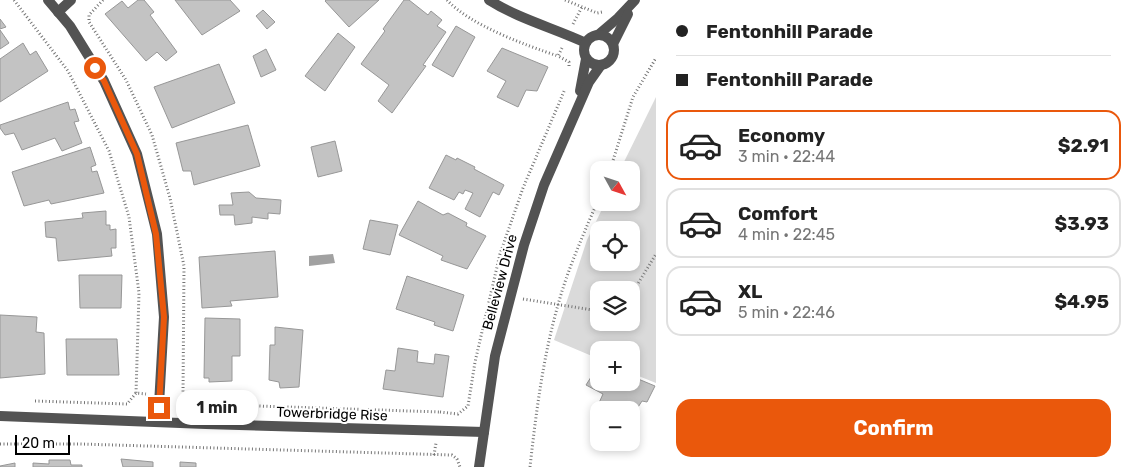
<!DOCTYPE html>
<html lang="en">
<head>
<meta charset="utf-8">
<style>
	:root { --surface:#fff; --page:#f2f2f2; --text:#222; --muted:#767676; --line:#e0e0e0; --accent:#ea580c }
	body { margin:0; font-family:Rubik,sans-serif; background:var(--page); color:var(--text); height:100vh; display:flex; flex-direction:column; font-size:19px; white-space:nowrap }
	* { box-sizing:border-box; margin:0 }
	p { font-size:16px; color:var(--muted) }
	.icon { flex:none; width:28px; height:28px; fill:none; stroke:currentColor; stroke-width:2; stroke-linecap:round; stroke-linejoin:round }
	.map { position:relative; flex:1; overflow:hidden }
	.drawer { display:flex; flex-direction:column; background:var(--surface); width:475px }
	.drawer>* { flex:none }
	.guide { display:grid; align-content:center; height:110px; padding:0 20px; background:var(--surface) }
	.needle { width:32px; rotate:130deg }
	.controls { position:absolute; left:590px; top:161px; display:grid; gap:10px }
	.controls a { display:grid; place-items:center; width:50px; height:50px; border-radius:10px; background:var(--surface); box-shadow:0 2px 8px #0003; font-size:25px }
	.scale { position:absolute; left:15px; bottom:12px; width:55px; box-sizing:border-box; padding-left:5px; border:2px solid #000; border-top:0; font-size:14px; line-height:18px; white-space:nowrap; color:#000; -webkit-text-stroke:4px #fff; paint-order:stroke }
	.end { position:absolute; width:22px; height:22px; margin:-11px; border:6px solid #ea580c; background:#fff; box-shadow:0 0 0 2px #fff }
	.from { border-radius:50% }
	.bubble { position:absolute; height:35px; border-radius:15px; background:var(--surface); box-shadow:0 2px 8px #0003; font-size:16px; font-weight:700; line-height:35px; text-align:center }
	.guide b { display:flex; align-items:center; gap:18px; height:48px; font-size:19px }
	.guide b+b { border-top:1px solid var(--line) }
	.guide i { width:12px; height:12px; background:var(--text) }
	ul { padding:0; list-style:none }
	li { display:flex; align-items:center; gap:15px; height:70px; margin:0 10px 8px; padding:0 10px; border:2px solid var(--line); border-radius:15px }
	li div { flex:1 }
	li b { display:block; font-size:19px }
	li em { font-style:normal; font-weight:700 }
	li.selected { border-color:var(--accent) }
	li>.icon { width:45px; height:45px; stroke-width:1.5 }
	.primary-button { display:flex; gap:10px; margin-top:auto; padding:10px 20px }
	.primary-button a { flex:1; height:58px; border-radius:15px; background:var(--accent); color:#fff; font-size:20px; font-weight:700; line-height:58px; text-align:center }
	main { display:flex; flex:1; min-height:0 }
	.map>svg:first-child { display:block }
	.green { fill:#dadada; fill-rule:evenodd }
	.water { fill:#a1a1a1 }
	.building { fill:#c3c3c3; stroke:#979797 }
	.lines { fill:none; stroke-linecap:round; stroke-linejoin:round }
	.path { stroke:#757575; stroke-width:3; stroke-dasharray:1 2.5; stroke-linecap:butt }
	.street { stroke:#535353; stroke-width:10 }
	.route { stroke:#ea580c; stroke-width:6 }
	.labels { text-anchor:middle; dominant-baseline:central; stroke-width:4; stroke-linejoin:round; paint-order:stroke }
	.street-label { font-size:14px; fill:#000; stroke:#fff }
</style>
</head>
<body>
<main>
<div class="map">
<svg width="656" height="467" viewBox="0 0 656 467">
	<rect width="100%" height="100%" fill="#fff"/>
	<!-- green -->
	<path class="green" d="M656 97V383L631 373V350H599V359L554 340 587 240 605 203 631 202V170H620ZM599 230H631V262H599ZM599 290H631V322H599Z"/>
	<!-- water -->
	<polygon class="water" points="333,254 335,263 309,266 309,256"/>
	<!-- building -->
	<g class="building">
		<polygon points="138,0 144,0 154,12 150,15 177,52 166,61 157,52 146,61 105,14 122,1 128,8"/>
		<polygon points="175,0 230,0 240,11 202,35"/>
		<polygon points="326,0 379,0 349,27 325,1"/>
		<polygon points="404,0 409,0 428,15 431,11 442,20 437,26 446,32 423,65 426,66 392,113 378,101 389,85 361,64 385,31 383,29"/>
		<polygon points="263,10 275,22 267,29 256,16"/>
		<polygon points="0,19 6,27 0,29"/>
		<polygon points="456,26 475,37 453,77 432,65"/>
		<polygon points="0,30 9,43 0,49"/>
		<polygon points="338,33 355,47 325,91 305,76"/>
		<polygon points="23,43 30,55 36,51 48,71 0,102 0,59"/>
		<polygon points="502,48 548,67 537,91 526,90 518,107 497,97 506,81 487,71"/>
		<polygon points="266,49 276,70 261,77 253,56"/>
		<polygon points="219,64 235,103 172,128 154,87"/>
		<polygon points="68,102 70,110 75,109 79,121 74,122 82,143 62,151 55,138 22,150 14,133 5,135 0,128 0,125"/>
		<polygon points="248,125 260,166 194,185 191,171 183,171 176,143"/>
		<polygon points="335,141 342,171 318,177 311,147"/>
		<polygon points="90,147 96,165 91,167 92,172 97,171 104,193 51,204 49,200 24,206 12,172"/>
		<polygon points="446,155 456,160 457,158 475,167 474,169 504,185 499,195 493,192 480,217 465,209 473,193 465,190 463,194 459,192 454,200 429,188"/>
		<polygon points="249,192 256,198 281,200 280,214 268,213 268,219 252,217 252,223 235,225 234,215 220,215 219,205 233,205 231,193"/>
		<polygon points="418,201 443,215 448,213 467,223 466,226 486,236 467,269 441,260 443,256 399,235"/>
		<polygon points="106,211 106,225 110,225 110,230 116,229 116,248 111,248 112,256 58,261 56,238 46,237 45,222 83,218 82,213"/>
		<polygon points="370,220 398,225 390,255 363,249"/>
		<polygon points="275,251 278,297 230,301 232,306 202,308 199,257"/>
		<polygon points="79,275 122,275 121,308 80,308"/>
		<polygon points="407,276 464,295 453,331 434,325 435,322 396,309"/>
		<polygon points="0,315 37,317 36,332 44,333 45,374 0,378"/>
		<polygon points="205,318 240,319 240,356 232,356 232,381 209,382 209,378 204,378"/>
		<polygon points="275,327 303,330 299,387 280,388 279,382 269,380 270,345 275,345"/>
		<polygon points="66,339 117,339 119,375 67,375"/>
		<polygon points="398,348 418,351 417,362 434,364 435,354 449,356 443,397 383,389 386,370 395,371"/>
		<polygon points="598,366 599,382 631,382 631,376 655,386 647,402 642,401 631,418 631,410 599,410 599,415 594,414 603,394 586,385"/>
		<polygon points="121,459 153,462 153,467 123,467"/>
		<polygon points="49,460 70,460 71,465 82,465 82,467 33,467 33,463 49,464"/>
		<polygon points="180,462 196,463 196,467 180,467"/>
		<polygon points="15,463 15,467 0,467 0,466"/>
	</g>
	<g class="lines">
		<!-- path -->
		<g class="path">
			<polyline points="14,0 68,71 109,151 129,217 139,293 136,393 146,394"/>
			<polyline points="103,0 89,15 89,22 126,80 152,135 170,198 184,266 183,394 190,402 197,404 440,412"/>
			<path d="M447 0C470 25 525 45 558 56"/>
			<polyline points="565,0 597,13 602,12"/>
			<polyline points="573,24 582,7"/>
			<polyline points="562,48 558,56 569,62 569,66"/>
			<polyline points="610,170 633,97 656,58"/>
			<polyline points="631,295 656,254"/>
			<polyline points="523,299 599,311"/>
			<polyline points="35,401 127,404 136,393"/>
			<polyline points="440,412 458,414 468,406 475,362 500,254 523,188 565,89"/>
			<polyline points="0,444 80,444 452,455 457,459 460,467"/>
			<polyline points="434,455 436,443"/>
			<path d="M530 467C536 413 543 357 558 305 568 268 584 233 599 198"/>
		</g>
		<!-- street -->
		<g class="street">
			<polyline points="48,0 70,26 104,81 137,154 157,234 164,317 158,422"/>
			<path d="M489 0C519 19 554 28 586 43"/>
			<polyline points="58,12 71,0"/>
			<polyline points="598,35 618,18 635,0"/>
			<circle cx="599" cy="50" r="15"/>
			<polyline points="613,44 628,14"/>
			<polyline points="580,91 586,59"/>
			<polyline points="0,416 206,424 484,432"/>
			<polyline points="479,467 495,356 524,245 544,185 589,82 601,65"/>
		</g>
	</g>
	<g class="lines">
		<!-- route -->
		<polyline class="route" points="95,68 104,81 137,154 156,234 164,317 159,408"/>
	</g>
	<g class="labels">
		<!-- street labels -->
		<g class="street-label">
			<text transform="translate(500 282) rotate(-75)">Belleview Drive</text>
			<text transform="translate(332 414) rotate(2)">Towerbridge Rise</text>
		</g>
	</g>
</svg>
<div class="controls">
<a><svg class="needle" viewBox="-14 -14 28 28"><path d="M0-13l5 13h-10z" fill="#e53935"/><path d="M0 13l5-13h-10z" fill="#767676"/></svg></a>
<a><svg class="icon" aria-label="locate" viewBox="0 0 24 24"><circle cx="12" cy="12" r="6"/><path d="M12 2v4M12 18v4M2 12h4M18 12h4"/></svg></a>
<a><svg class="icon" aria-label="layers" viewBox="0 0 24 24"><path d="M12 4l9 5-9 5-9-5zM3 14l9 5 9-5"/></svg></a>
<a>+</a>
<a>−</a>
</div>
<div class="scale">20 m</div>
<i class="end from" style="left:95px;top:68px"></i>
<i class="end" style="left:159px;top:408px"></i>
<div class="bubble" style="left:176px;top:390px;width:82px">1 min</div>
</div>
<section class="drawer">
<div class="guide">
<b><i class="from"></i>Fentonhill Parade</b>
<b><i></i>Fentonhill Parade</b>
</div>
<ul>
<li class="selected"><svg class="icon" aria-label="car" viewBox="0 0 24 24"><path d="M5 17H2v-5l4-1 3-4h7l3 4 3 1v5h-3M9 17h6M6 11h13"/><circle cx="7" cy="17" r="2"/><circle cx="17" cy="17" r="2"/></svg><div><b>Economy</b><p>3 min · 22:44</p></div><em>$2.91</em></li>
<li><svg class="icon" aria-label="car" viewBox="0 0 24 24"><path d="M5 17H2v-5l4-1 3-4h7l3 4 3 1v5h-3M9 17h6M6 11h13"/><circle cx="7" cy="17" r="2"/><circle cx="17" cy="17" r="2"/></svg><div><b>Comfort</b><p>4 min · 22:45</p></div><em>$3.93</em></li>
<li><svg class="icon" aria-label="car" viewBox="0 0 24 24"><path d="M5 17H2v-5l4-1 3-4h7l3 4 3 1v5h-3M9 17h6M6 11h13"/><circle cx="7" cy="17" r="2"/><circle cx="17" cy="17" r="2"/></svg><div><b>XL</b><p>5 min · 22:46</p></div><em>$4.95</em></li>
</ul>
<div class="primary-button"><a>Confirm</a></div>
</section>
</main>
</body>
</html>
